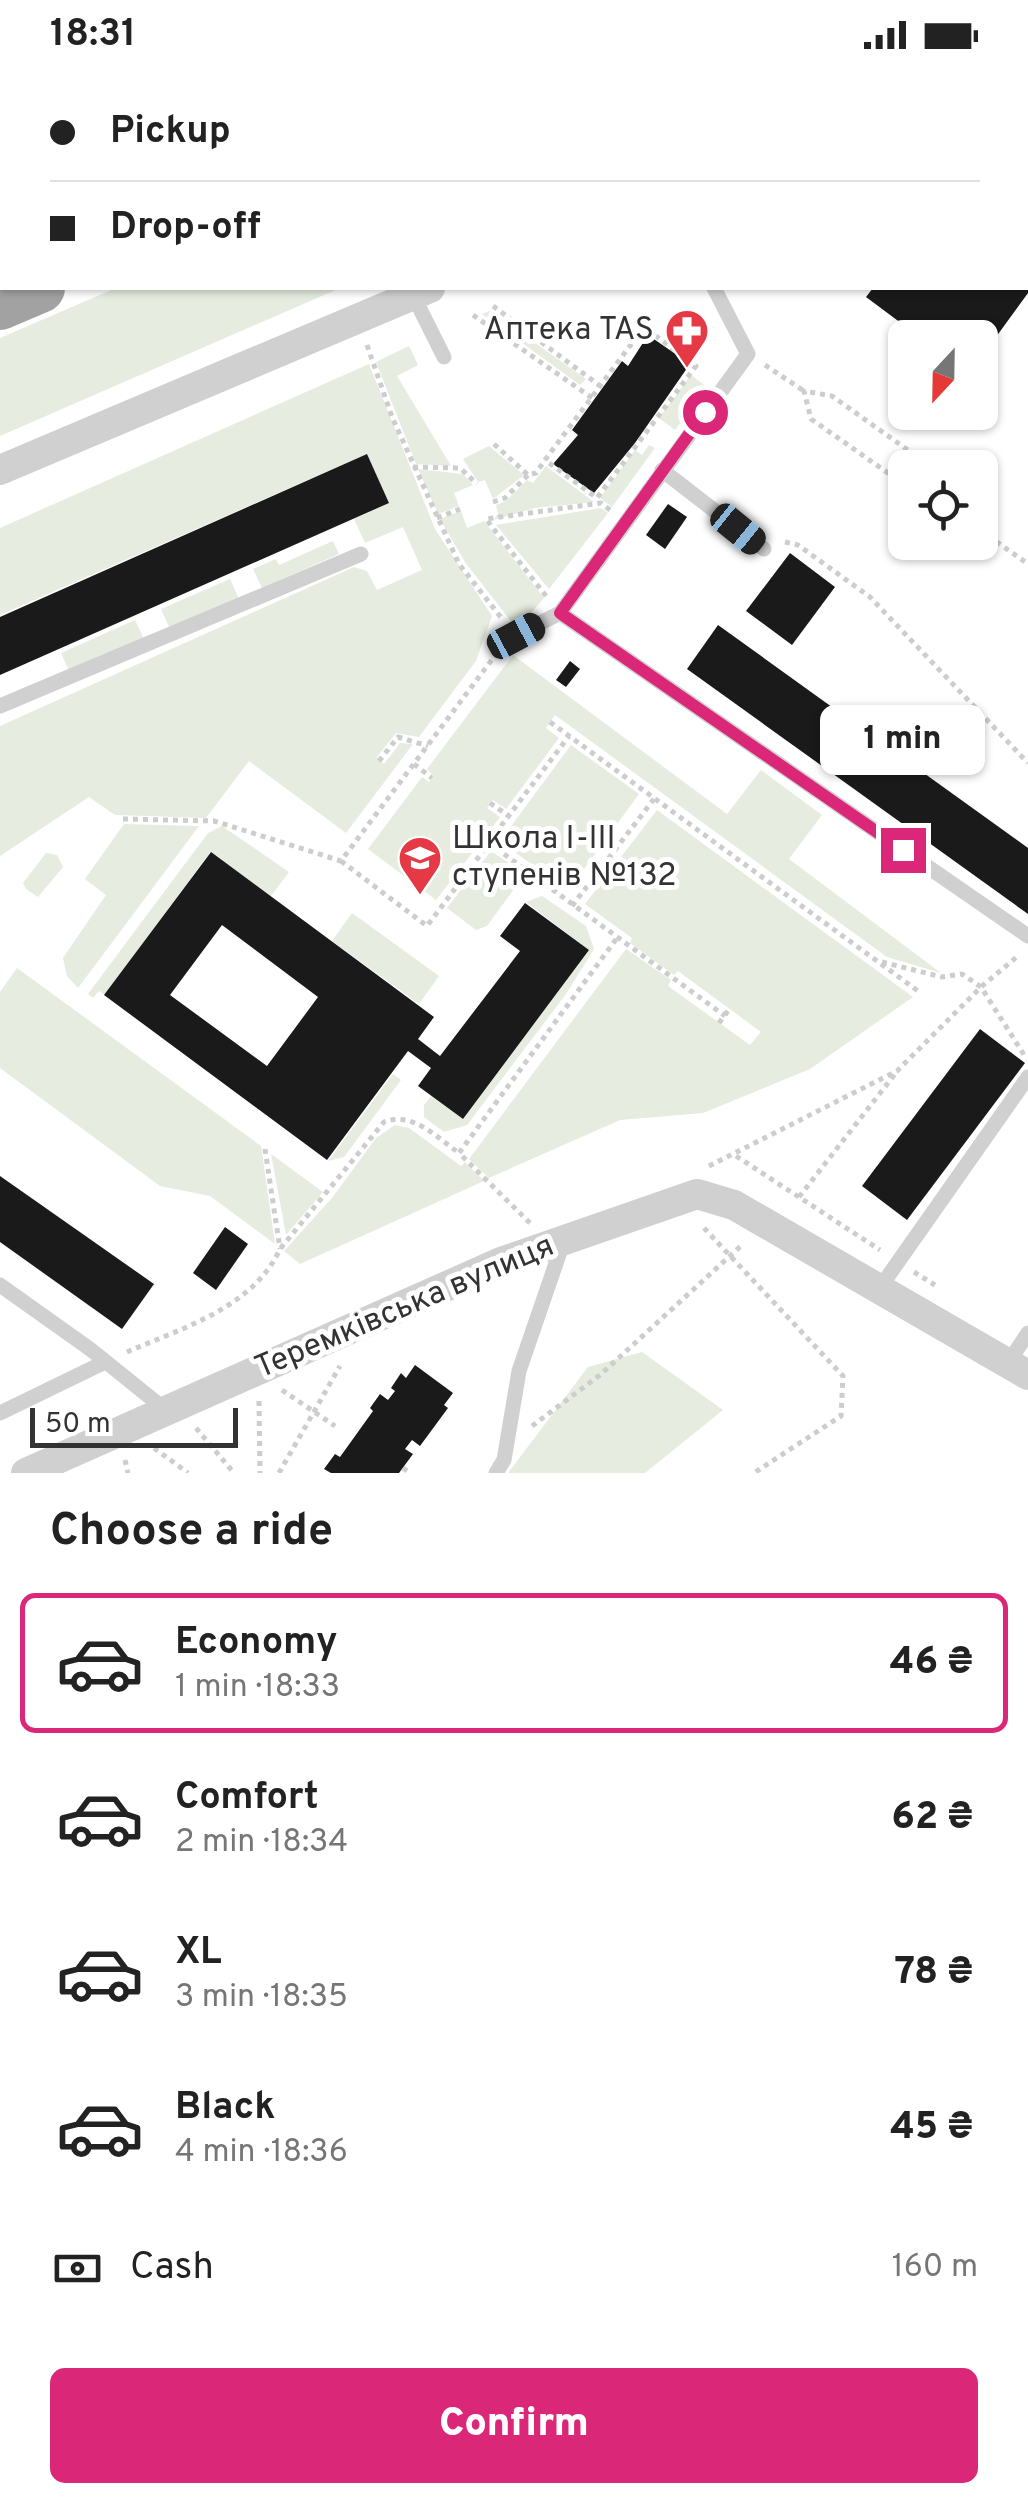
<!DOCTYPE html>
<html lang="en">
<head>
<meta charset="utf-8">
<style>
	:root { --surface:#fff; --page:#f2f2f2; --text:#222; --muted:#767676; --line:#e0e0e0; --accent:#db2777 }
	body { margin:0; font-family:Overpass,sans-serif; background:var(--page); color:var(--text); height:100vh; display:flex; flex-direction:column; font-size:38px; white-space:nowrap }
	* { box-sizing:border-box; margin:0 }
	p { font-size:32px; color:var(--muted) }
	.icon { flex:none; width:55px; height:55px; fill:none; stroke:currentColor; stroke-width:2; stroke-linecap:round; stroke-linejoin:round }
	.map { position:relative; height:1403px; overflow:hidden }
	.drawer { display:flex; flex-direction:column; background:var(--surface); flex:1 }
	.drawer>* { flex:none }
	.hud { position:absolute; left:0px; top:0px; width:1030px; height:220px; box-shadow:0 2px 8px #0004; display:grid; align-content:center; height:220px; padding:0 50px; background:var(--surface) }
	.needle { width:65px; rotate:202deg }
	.tools { position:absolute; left:888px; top:250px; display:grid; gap:20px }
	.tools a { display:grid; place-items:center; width:110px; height:110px; border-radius:15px; background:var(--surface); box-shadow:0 2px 8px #0004; font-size:50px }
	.scale { position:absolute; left:30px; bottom:25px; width:208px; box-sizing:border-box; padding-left:10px; border:5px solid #333; border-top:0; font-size:28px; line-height:35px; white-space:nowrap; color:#333; -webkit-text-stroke:8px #fff; paint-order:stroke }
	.end { position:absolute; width:45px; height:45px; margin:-22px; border:12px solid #db2777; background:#fff; box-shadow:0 0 0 5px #fff }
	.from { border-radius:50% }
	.bubble { position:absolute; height:70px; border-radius:15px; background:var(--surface); box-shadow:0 2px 8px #0004; font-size:32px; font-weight:800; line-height:70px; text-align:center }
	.car { position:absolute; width:30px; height:60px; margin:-30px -15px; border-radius:12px; box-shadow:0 0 8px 2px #0007; background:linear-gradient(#222 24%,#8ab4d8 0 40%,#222 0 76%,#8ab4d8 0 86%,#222 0) }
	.hud b { display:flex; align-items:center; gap:35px; height:95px; font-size:38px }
	.hud b+b { border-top:2px solid var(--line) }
	.hud i { width:25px; height:25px; background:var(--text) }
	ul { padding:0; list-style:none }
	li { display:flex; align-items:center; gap:30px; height:140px; margin:0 20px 15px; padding:0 30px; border:5px solid transparent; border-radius:15px }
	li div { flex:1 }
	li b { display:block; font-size:38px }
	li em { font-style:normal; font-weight:800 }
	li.selected { border-color:var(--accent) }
	li>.icon { width:90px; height:90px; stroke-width:1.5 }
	h2 { padding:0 50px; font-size:45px; line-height:120px }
	.pay { display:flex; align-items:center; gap:25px; height:110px; padding:0 50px; font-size:38px }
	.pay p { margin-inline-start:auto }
	.action { display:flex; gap:20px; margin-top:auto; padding:20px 50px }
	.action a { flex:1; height:115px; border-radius:15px; background:var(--accent); color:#fff; font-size:40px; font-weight:800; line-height:115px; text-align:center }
	.status { display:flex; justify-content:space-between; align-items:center; height:70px; padding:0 50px; background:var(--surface); direction:ltr }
	.status svg { height:28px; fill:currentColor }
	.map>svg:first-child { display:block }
	.green { fill:#e6ecdf }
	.building { fill:#1a1a1a; fill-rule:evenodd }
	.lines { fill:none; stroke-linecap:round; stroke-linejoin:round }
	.path { stroke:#cdcdcd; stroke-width:5; stroke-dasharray:5 5; stroke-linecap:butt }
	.service { stroke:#d0d0d0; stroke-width:15 }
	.minor { stroke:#d0d0d0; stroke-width:30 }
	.trunk { stroke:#a2a2a2; stroke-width:50 }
	.route { stroke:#db2777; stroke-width:12 }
	.labels { text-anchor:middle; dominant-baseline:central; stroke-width:10; stroke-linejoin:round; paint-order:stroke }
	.poi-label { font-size:32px; fill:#333; stroke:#fff; text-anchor:end }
	.street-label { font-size:32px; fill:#333; stroke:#fff }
</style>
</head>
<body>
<div class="status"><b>18:31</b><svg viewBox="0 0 49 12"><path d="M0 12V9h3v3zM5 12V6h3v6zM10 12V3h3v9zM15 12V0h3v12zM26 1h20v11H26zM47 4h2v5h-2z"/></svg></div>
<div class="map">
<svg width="1028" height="1403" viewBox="0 0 1028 1403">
	<rect width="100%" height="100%" fill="#fff"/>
	<!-- green -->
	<g class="green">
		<polygon points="116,218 340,218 0,366 0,268"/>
		<polygon points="490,241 586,309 580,315 482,244"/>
		<polygon points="409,276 418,295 397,306 451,396 416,394 376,292"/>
		<polygon points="369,294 435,459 492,546 476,591 419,667 396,663 377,687 384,694 400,673 413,674 346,763 249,691 206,748 115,745 89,727 0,786 0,656 354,497 367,501 377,520 422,500 403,457 365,473 354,449 389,433 367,384 0,545 0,458"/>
		<polygon points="691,305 707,317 675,360 659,348"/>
		<polygon points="649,375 655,378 612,437 600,428 635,380 642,385"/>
		<polygon points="489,376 524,405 493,429 485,410 478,412 463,389"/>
		<polygon points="546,396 594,432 535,438 493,450 498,444 496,435 506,431 527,410 533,413"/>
		<polygon points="418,399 463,404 473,415 454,423 459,436 438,444"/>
		<polygon points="601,438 608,443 549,519 496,455"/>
		<polygon points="461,441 467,458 484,451 544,528 517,559 465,492 440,449"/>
		<polygon points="333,471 339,484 262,518 253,499 276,489 279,495"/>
		<polygon points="230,509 239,529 170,559 161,539"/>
		<polygon points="135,550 144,569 70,603 61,583"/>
		<polygon points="513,585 727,744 761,700 822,745 789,789 941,903 887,887 555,645 546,658 559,668 506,739 493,730 487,738 500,747 436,830 368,779 422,707 429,712 434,706 427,699"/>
		<polygon points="571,675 639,724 568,821 500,771"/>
		<polygon points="657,740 913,927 810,999 703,1043 620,1050 489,1108 469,1089 626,879 671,910 668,916 750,975 761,962 678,901 674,905 630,873 632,868 585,834"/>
		<polygon points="124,754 199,756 78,918 67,906 63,888 106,825 85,809"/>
		<polygon points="222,756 289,802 271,826 210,782 105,925 99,921 93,928 88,924 208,763"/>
		<polygon points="491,781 525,804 487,856 476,860 447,838"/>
		<polygon points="46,783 57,785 63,797 38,827 26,819 23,813"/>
		<polygon points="542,826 586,856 594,879 566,924 467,1055 444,1062 424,1047 424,1035 431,1026 463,1049 589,880 526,832"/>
		<polygon points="352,843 439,906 419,934 332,871"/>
		<polygon points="17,898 261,1076 275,1174 210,1126 160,1116 0,998 0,922"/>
		<polygon points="393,1004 401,1010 344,1087 328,1091"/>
		<polygon points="395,1055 409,1058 461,1096 465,1092 484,1111 300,1194 284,1181 332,1128 376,1068"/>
		<polygon points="271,1084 323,1122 286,1165"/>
		<polygon points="642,1282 723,1340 645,1403 508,1403 588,1297"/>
	</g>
	<!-- building -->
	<g class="building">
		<polygon points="873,218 1028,218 1028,223 980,289 980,268 921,268 866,227"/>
		<polygon points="648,265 690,294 635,373 594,423 553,394 578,365 572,360 622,291 628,296"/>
		<polygon points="367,384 389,433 0,605 0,547"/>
		<polygon points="668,434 687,447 665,479 646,465"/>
		<polygon points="790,483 835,517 792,575 746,541"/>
		<polygon points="718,555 1028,778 1028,844 687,599"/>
		<polygon points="570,591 580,599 566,617 556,610"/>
		<path d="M211 782 434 947 418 969 440 986 520 881 500 866 525 833 589 880 463 1049 418 1016 431 998 408 981 327 1090 104 925ZM222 855 318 927 267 996 170 925Z"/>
		<polygon points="980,959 1025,993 907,1150 862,1116"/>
		<polygon points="0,1106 154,1214 122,1259 0,1172"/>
		<polygon points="225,1157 248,1174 216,1220 193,1203"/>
		<polygon points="415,1295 453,1323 444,1335 448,1338 420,1376 412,1370 405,1379 413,1384 399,1403 331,1403 324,1399 335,1384 340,1387 373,1341 370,1338 380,1324 388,1330 395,1321 391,1318 401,1303 406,1308"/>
	</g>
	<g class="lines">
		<!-- path -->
		<g class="path">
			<polyline points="246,0 247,2"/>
			<polyline points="493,236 600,316"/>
			<polyline points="473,245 595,330"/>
			<polyline points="367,275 392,347 459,494 503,550"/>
			<polyline points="765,295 804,321"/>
			<polyline points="494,374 528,405 536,403 545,390 644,257 696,296 597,428 545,390"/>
			<polyline points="413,397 460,398 477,414"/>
			<polyline points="905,415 811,349 804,321 832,326 933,398"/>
			<polyline points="493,432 505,428 528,405"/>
			<polyline points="437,448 460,439"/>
			<polyline points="980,460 1028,494"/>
			<polyline points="785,472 798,475 870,527 1028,693"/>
			<polyline points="546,526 486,449 601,433 610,440"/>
			<polyline points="550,652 918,921"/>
			<polyline points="379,691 398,667 428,676"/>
			<polyline points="414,694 432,708"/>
			<polyline points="490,733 509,746"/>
			<polyline points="123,749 214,751 341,791 500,579"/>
			<polyline points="489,772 569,666"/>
			<polyline points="341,791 427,856 489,773 725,946"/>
			<polyline points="572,836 654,729"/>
			<polyline points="882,892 942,907 962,904 981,917 1026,988"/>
			<polyline points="719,953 730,938"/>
			<polyline points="265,1079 280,1179"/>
			<polyline points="736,1086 880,1180"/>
			<polyline points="709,1096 897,1001 981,917 1019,885"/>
			<polyline points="799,1127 895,1004"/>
			<polyline points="530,1153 459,1083 617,868"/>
			<polyline points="704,1158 843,1306 841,1346 754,1403"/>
			<polyline points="914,1202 935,1215"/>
			<path d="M127 1282C182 1258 253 1238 280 1179L384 1052C413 1041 436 1067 459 1083"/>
			<polyline points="282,1320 335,1356"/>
			<polyline points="259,1331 260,1403"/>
			<polyline points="532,1356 600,1305 743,1174"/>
			<polyline points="196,1358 234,1403"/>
			<polyline points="154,1378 188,1403"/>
			<polyline points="125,1390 128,1403"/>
			<polyline points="403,1398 410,1403"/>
			<polyline points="279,1403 340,1296"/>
		</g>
		<!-- service -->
		<g class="service">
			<polyline points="714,218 748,284 560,543 1028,866"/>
			<polyline points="413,225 444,287"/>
			<polyline points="662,400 764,479"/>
			<polyline points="515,566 560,543"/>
			<polyline points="0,636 361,484"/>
			<polyline points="0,1215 90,1279 167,1341"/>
			<polyline points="879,1219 1028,1007"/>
			<polyline points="1008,1293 1028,1263"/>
			<polyline points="0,1343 103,1293"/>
			<polyline points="496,1403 504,1390 519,1301 563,1173"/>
		</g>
		<!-- minor -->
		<g class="minor">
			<polyline points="986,0 989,2"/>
			<polyline points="68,2 77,0"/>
			<polyline points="913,2 918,0"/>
			<polyline points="0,22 2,21"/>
			<polyline points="1028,31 1028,32"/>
			<polyline points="0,400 430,218"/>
			<polyline points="26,1403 501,1192 697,1124 734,1135 1028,1305"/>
		</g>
		<!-- trunk -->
		<g class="trunk">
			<polyline points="394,2 399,0"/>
			<polyline points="525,2 530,0"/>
			<polyline points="0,176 2,175"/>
			<polyline points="0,235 40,218"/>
		</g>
	</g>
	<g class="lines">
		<!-- route -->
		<polyline class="route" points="705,342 560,543 903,780"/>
	</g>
	<!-- icons -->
	<defs>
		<symbol id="pharmacy-pin" viewBox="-11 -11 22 30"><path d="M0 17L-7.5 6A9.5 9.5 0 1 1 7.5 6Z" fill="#e63946" stroke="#fff"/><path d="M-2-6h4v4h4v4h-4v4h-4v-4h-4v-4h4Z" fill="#fff"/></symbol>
		<symbol id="school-pin" viewBox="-11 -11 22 30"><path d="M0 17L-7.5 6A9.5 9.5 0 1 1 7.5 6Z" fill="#e63946" stroke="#fff"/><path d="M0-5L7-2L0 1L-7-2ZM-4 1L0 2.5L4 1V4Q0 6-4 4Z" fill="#fff"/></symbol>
	</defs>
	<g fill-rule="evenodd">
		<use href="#pharmacy-pin" x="662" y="236" width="50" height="68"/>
		<use href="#school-pin" x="395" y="763" width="50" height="68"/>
	</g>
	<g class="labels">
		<!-- poi labels -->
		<g class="poi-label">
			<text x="654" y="261">Аптека TAS</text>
			<text x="452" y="770" text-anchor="start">Школа І-ІІІ<tspan x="452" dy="37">ступенів №132</tspan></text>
		</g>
		<!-- street labels -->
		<g class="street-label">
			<text transform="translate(405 1238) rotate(-23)">Теремківська вулиця</text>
		</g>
	</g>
</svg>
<div class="tools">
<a><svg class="needle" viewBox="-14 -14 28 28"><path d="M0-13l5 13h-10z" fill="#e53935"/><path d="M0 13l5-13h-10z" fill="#767676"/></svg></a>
<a><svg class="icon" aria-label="locate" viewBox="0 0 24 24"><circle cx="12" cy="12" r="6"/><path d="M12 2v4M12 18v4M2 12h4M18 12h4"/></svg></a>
</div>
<div class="scale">50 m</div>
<i class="end from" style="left:705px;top:342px"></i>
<i class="end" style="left:903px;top:780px"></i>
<div class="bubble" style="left:820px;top:635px;width:165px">1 min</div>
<i class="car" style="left:738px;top:459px;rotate:129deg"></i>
<i class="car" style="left:516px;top:566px;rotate:62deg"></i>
<div class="hud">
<b><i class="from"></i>Pickup</b>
<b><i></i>Drop-off</b>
</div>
</div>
<section class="drawer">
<h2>Choose a ride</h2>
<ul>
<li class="selected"><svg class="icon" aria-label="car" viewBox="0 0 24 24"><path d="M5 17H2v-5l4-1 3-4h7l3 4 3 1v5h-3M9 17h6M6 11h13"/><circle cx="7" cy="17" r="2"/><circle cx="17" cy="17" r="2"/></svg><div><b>Economy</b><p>1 min · 18:33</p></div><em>46 ₴</em></li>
<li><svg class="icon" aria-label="car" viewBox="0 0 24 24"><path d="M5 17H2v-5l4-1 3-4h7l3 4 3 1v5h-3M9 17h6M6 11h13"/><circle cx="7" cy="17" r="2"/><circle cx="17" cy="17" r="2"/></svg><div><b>Comfort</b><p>2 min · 18:34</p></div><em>62 ₴</em></li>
<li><svg class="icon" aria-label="car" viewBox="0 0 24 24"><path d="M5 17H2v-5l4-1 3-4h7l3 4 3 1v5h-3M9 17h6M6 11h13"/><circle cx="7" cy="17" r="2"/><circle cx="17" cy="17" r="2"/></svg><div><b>XL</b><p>3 min · 18:35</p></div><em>78 ₴</em></li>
<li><svg class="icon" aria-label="car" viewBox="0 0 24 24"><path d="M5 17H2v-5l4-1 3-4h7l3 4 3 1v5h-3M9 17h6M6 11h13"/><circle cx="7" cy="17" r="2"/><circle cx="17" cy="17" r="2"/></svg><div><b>Black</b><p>4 min · 18:36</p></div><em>45 ₴</em></li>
</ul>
<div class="pay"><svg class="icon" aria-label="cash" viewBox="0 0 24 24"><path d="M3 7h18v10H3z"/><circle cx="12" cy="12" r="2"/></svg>Cash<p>160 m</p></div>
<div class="action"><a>Confirm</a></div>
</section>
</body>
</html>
